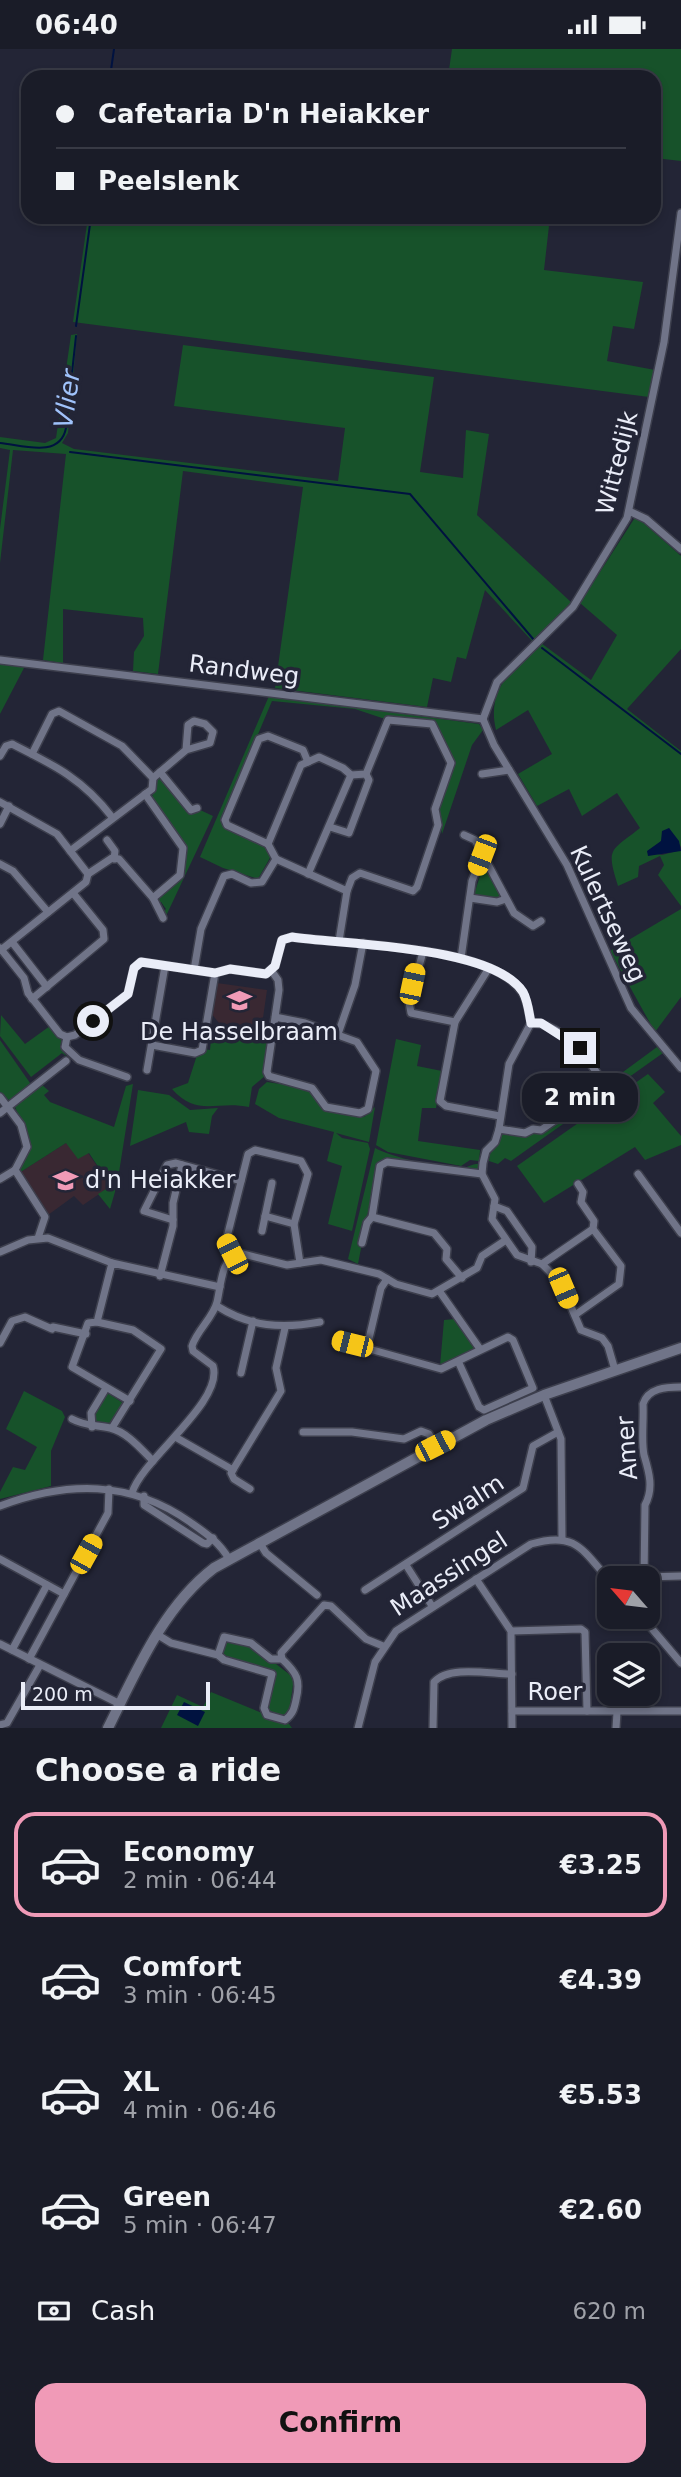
<!DOCTYPE html>
<html lang="en">
<head>
<meta charset="utf-8">
<style>
	:root { --surface:#1a1c28; --page:#232530; --text:#f1f3f6; --muted:#9fa1a8; --line:#383a45; --accent:#f09ab7 }
	body { margin:0; font-family:"DejaVu Sans",sans-serif; background:var(--page); color:var(--text); height:100vh; display:flex; flex-direction:column; font-size:26px; white-space:nowrap }
	* { box-sizing:border-box; margin:0 }
	p { font-size:23px; color:var(--muted) }
	.icon { flex:none; width:38px; height:38px; fill:none; stroke:currentColor; stroke-width:2; stroke-linecap:round; stroke-linejoin:round }
	.map { position:relative; height:1679px; overflow:hidden }
	.drawer { display:flex; flex-direction:column; background:var(--surface); flex:1 }
	.drawer>* { flex:none }
	.top-card { position:absolute; left:21px; top:21px; width:640px; height:154px; border-radius:21px; box-shadow:0 4px 10px #0003,0 0 0 2px var(--line); display:grid; align-content:center; height:154px; padding:0 35px; background:var(--surface) }
	.needle { width:46px; rotate:298deg }
	.controls { position:absolute; left:597px; top:1517px; display:grid; gap:14px }
	.controls a { display:grid; place-items:center; width:63px; height:63px; border-radius:14px; background:var(--surface); box-shadow:0 4px 10px #0003,0 0 0 2px var(--line); font-size:35px }
	.scale { position:absolute; left:21px; bottom:18px; width:189px; box-sizing:border-box; padding-left:7px; border:4px solid #eaedf8; border-top:0; font-size:19px; line-height:24px; white-space:nowrap; color:#eaedf8; -webkit-text-stroke:5px #232536; paint-order:stroke }
	.end { position:absolute; width:32px; height:32px; margin:-16px; border:9px solid #eaedf8; background:#111; box-shadow:0 0 0 4px #111 }
	.from { border-radius:50% }
	.bubble { position:absolute; height:49px; border-radius:21px; background:var(--surface); box-shadow:0 4px 10px #0003,0 0 0 2px var(--line); font-size:23px; font-weight:700; line-height:49px; text-align:center }
	.car { position:absolute; width:21px; height:42px; margin:-21px -10px; border-radius:9px; box-shadow:0 0 5px 2px #0007; background:linear-gradient(#f5c518 24%,#345 0 40%,#f5c518 0 76%,#345 0 86%,#f5c518 0) }
	.top-card b { display:flex; align-items:center; gap:24px; height:66px; font-size:26px }
	.top-card b+b { border-top:2px solid var(--line) }
	.top-card i { width:18px; height:18px; background:var(--text) }
	ul { padding:0; list-style:none }
	li { display:flex; align-items:center; gap:21px; height:105px; margin:0 14px 10px; padding:0 21px; border:4px solid transparent; border-radius:21px }
	li div { flex:1 }
	li b { display:block; font-size:26px }
	li em { font-style:normal; font-weight:700 }
	li.on { border-color:var(--accent) }
	li>.icon { width:63px; height:63px; stroke-width:1.5 }
	h2 { padding:0 35px; font-size:32px; line-height:84px }
	.pay { display:flex; align-items:center; gap:18px; height:77px; padding:0 35px; font-size:26px }
	.pay p { margin-inline-start:auto }
	.action { display:flex; gap:14px; margin-top:auto; padding:14px 35px }
	.action a { flex:1; height:80px; border-radius:21px; background:var(--accent); color:#111; font-size:28px; font-weight:700; line-height:80px; text-align:center }
	.status { display:flex; justify-content:space-between; align-items:center; height:49px; padding:0 35px; background:var(--surface); direction:ltr }
	.status svg { height:19px; fill:currentColor }
	.map>svg:first-child { display:block }
	.education { fill:#392832 }
	.green { fill:#17522a }
	.water { fill:#001240 }
	.lines { fill:none; stroke-linecap:round; stroke-linejoin:round }
	.stream { stroke:#001240; stroke-width:2 }
	.street-casing { stroke:#3d3f4d; stroke-width:10 }
	.secondary-casing { stroke:#3d3f4d; stroke-width:13 }
	.street { stroke:#707488; stroke-width:7 }
	.secondary { stroke:#707488; stroke-width:10 }
	.route { stroke:#eaedf8; stroke-width:9 }
	.labels { text-anchor:middle; dominant-baseline:central; stroke-width:7; stroke-linejoin:round; paint-order:stroke }
	.street-label { font-size:24px; fill:#eaedf8; stroke:#232536 }
	.poi-label { font-size:24px; fill:#eaedf8; stroke:#232536 }
	.water-label { font-size:26px; font-style:italic; fill:#a0c3fb; stroke:#232536 }
</style>
</head>
<body>
<div class="status"><b>06:40</b><svg viewBox="0 0 49 12"><path d="M0 12V9h3v3zM5 12V6h3v6zM10 12V3h3v9zM15 12V0h3v12zM26 1h20v11H26zM47 4h2v5h-2z"/></svg></div>
<div class="map">
<svg width="681" height="1679" viewBox="0 0 681 1679">
	<rect width="100%" height="100%" fill="#232536"/>
	<!-- education -->
	<g class="education">
		<polygon points="217,934 267,941 260,990 226,983 211,964"/>
		<polygon points="66,1094 88,1104 111,1137 83,1156 74,1147 48,1166 19,1124"/>
	</g>
	<!-- green -->
	<g class="green">
		<polygon points="452,0 681,0 681,112 655,109 654,28 448,28"/>
		<polygon points="88,168 134,168 200,176 201,168 550,168 544,221 643,233 634,280 613,277 607,312 655,321 649,348 73,273"/>
		<polygon points="77,285 68,384 62,394 74,400 338,432 345,379 174,357 183,296 434,328 420,423 463,429 466,381 489,385 477,466 572,554 534,594 485,541 466,610 457,608 451,633 433,629 427,658 275,639 303,438 183,422 158,625 133,622 134,603 144,587 143,569 63,560 63,614 43,611 66,405 13,401 0,514 0,480 10,401 0,399 0,388 45,394 56,389 71,286"/>
		<path d="M636 467 681 507V600L627 660 681 702V798L669 779 659 795 647 803 662 806 681 801V857L658 826 664 816 660 807 639 817 638 828 618 837C606 798 610 803 640 779L617 744 582 767 569 740 537 757 518 725 552 705 528 661 496 681C486 640 513 618 541 594L591 631 617 586 580 554Z"/>
		<polygon points="0,614 25,617 0,665"/>
		<polygon points="269,647 479,675 483,681 472,696 442,785 438,760 453,717 427,673 389,668 385,670 355,660 272,652 222,771 268,797 271,807 258,830 223,819 200,808"/>
		<polygon points="160,725 190,764 198,760 213,767 166,867 163,863 166,860 161,853 157,855 157,850 183,827 186,800 152,751 154,730"/>
		<polygon points="484,814 501,848 495,851 474,846"/>
		<polygon points="681,860 681,948 655,983 610,902"/>
		<polygon points="1,966 25,995 50,977 63,988 60,998 67,1008 62,1004 31,1028 0,987"/>
		<path d="M232 985 270 994 265 1027 252 1038 249 1058C216 1051 198 1069 172 1040L188 1034 197 1006 204 1000 210 1001 211 990 230 993Z"/>
		<polygon points="396,990 421,996 417,1017 442,1022 436,1059 422,1059 418,1092 480,1101 479,1112 470,1111 461,1117 388,1103 376,1096"/>
		<polygon points="0,991 30,1034 28,1040 10,1052 0,1043"/>
		<polygon points="657,998 663,1004 511,1112 505,1109 498,1115 489,1112 491,1100 498,1096 500,1085 524,1088 530,1083 540,1084"/>
		<polygon points="648,1025 665,1043 653,1054 681,1087 681,1096 645,1111 635,1098 544,1154 517,1117"/>
		<polygon points="267,1033 307,1039 324,1059 364,1068 375,1058 369,1093 336,1084 342,1089 368,1094 370,1100 352,1182 328,1175 342,1117 327,1112 334,1083 279,1069 255,1055 259,1040"/>
		<polygon points="41,1035 49,1042 44,1046 50,1053 114,1078 126,1037 133,1035 117,1136 110,1160 98,1145 111,1137 89,1104 78,1110 66,1094 19,1124 30,1093 15,1058"/>
		<polygon points="138,1041 169,1046 190,1061 218,1059 212,1067 209,1085 189,1083 186,1073 130,1097"/>
		<path d="M375 1099C388 1107 445 1121 460 1120 468 1119 472 1114 481 1115L480 1121 465 1122 386 1110 377 1116 358 1215 348 1210Z"/>
		<polygon points="455,1270 474,1296 473,1302 440,1317 444,1271"/>
		<polygon points="24,1342 62,1362 65,1368 51,1402 51,1437 0,1450 0,1443 13,1418 25,1421 37,1398 6,1380"/>
		<polygon points="106,1343 123,1354 109,1375 93,1373 93,1364"/>
		<polygon points="226,1593 253,1597 294,1629 289,1664 284,1667 270,1662 266,1656 273,1625 268,1620 227,1610 221,1603"/>
		<polygon points="211,1643 289,1675 292,1679 161,1679 177,1646 203,1658"/>
	</g>
	<!-- water -->
	<g class="water">
		<polygon points="669,779 679,792 681,802 648,807 647,802 661,792 662,782"/>
		<polygon points="184,1653 205,1663 198,1677 177,1666"/>
	</g>
	<g class="lines">
		<!-- stream -->
		<g class="stream">
			<polyline points="110,28 114,0"/>
			<polyline points="76,277 91,168"/>
			<path d="M0 394C22 396 60 410 66 379L76 287"/>
			<polyline points="70,403 410,445 534,591"/>
			<polyline points="542,599 681,705"/>
		</g>
		<defs>
			<g id="street">
				<polyline points="629,462 646,470 681,500"/>
				<polyline points="0,611 483,670"/>
				<polyline points="483,670 497,633 573,558 627,469 664,293 681,164"/>
				<polyline points="483,670 494,696 567,816 631,959 681,1019"/>
				<polyline points="32,705 52,665 59,662 122,697 153,729 152,740 70,802"/>
				<path d="M0 707 6 697 12 695C54 716 83 730 112 768"/>
				<polyline points="160,723 191,761 197,759"/>
				<polyline points="482,725 509,721"/>
				<polyline points="153,729 186,701 188,676 194,672 205,675 213,683 210,694 186,701"/>
				<polyline points="0,753 57,785 88,825 86,833 1,901"/>
				<polyline points="0,775 9,757"/>
				<polyline points="330,778 349,784 369,731 366,725"/>
				<polyline points="464,786 475,791 514,864 533,877 541,872"/>
				<polyline points="107,791 115,802 114,810"/>
				<polyline points="268,795 227,776 225,771 259,690 268,687 303,701 308,713"/>
				<polyline points="276,810 268,795 301,716 319,708 343,719 351,726 366,725 388,671 432,675 451,714 435,760 438,776 417,838 413,842 360,824 352,829 347,842"/>
				<polyline points="0,815 13,822 48,863"/>
				<polyline points="88,825 112,809 119,810 153,849 180,826 183,799 145,745"/>
				<polyline points="308,825 351,726"/>
				<polyline points="153,849 163,869"/>
				<polyline points="470,849 497,853 506,850"/>
				<polyline points="12,893 47,938"/>
				<polyline points="0,899 24,929 28,944 60,985 67,988"/>
				<polyline points="423,903 409,953 411,964 455,973"/>
				<polyline points="461,909 472,832 482,806"/>
				<polyline points="489,919 455,973 440,1052 446,1057 500,1067"/>
				<polyline points="194,921 201,880 224,827 232,825 251,834 262,833 276,810 347,842 339,892"/>
				<polyline points="271,921 278,931 279,941 267,1023 269,1027 312,1039 326,1058 360,1064 368,1060 376,1022 357,993 305,974 275,968"/>
				<polyline points="32,950 104,890 103,881 73,844"/>
				<polyline points="338,985 355,936 363,894"/>
				<polyline points="152,996 195,1004 202,1001 215,924"/>
				<polyline points="147,1021 165,917"/>
				<path d="M127 1028 79 1011 65 998 67 988 75 986 128 945 134 919 141 913 215 924 230 920 266 925 275 917 282 891 292 888C345 896 491 895 522 943 528 952 529 964 531 974L509 1015 499 1080 495 1093 486 1102 483 1114 482 1125 495 1150 492 1170 517 1206 542 1215 550 1223 563 1239 581 1281 602 1289 608 1297 615 1321"/>
				<polyline points="0,1048 21,1076 27,1098 15,1121 0,1130"/>
				<polyline points="0,1064 66,1012"/>
				<path d="M499 1080 525 1084 533 1080 541 1081 594 1044 597 1024C583 1003 559 974 531 974"/>
				<polyline points="15,1121 45,1168 38,1189"/>
				<polyline points="638,1125 681,1184"/>
				<polyline points="494,1157 507,1162 532,1198 531,1213"/>
				<polyline points="265,1167 294,1175"/>
				<polyline points="372,1168 434,1184 447,1200 446,1210 462,1229"/>
				<polyline points="173,1171 144,1162 167,1116 176,1114 241,1132"/>
				<polyline points="262,1182 272,1134"/>
				<polyline points="362,1194 367,1174 372,1168 380,1117 387,1113 482,1125"/>
				<polyline points="0,1203 28,1191 48,1189 112,1214"/>
				<polyline points="232,1205 226,1192 248,1105 255,1101 301,1112 308,1125 294,1175 300,1214"/>
				<polyline points="542,1215 593,1180"/>
				<polyline points="160,1227 173,1177 173,1154 182,1116"/>
				<polyline points="440,1243 480,1300"/>
				<path d="M217 1257C250 1278 282 1280 320 1273"/>
				<polyline points="575,1266 619,1235 621,1217 593,1180 594,1172 581,1153 583,1143 578,1135"/>
				<polyline points="97,1273 133,1281 161,1300 112,1379"/>
				<polyline points="53,1278 86,1285"/>
				<polyline points="337,1291 441,1320 508,1288 513,1291 533,1339 484,1361 479,1358 458,1312"/>
				<polyline points="0,1294 12,1272 25,1268 52,1280"/>
				<polyline points="367,1298 381,1239 387,1230"/>
				<polyline points="241,1324 253,1272"/>
				<polyline points="544,1346 561,1390 562,1490"/>
				<polyline points="130,1352 72,1318 88,1274 97,1273 112,1214 220,1238"/>
				<path d="M72 1370C85 1377 96 1376 110 1379 127 1383 141 1400 153 1412"/>
				<polyline points="92,1378 91,1364 106,1339"/>
				<polyline points="303,1383 352,1383 404,1390 421,1382 429,1385 435,1397"/>
				<polyline points="177,1389 233,1421"/>
				<polyline points="250,1440 234,1430 231,1424 281,1342 276,1319 285,1279"/>
				<path d="M132 1444C142 1410 224 1353 213 1317L193 1302 192 1297C197 1281 213 1269 217 1253 221 1237 221 1209 239 1204L287 1216 321 1211 379 1225 396 1235 432 1245 477 1219 482 1207 506 1191"/>
				<polyline points="144,1447 144,1456 203,1494 207,1495 213,1489"/>
				<path d="M0 1457C67 1432 130 1431 190 1473 207 1485 219 1493 229 1510"/>
				<polyline points="259,1493 266,1504 317,1546"/>
				<polyline points="0,1510 64,1545"/>
				<polyline points="406,1516 432,1557"/>
				<polyline points="645,1528 681,1527"/>
				<polyline points="476,1530 511,1582 512,1679"/>
				<path d="M644 1530 645 1456C654 1439 649 1423 644 1406 641 1391 644 1371 643 1355 648 1339 666 1338 681 1338"/>
				<polyline points="365,1541 523,1439 533,1397 558,1383"/>
				<polyline points="642,1568 681,1614"/>
				<polyline points="511,1582 581,1580 585,1583 587,1662"/>
				<path d="M158 1586 171 1594 218 1606 224 1611 272 1625 264 1659 267 1666 285 1671C293 1665 294 1660 296 1651 301 1631 297 1624 282 1610H271L251 1594 224 1588 218 1606"/>
				<polyline points="0,1595 120,1655"/>
				<polyline points="12,1601 47,1536"/>
				<polyline points="29,1610 108,1464 109,1440"/>
				<polyline points="282,1610 281,1604 324,1556 331,1557 366,1590 383,1597"/>
				<polyline points="512,1662 681,1662"/>
				<polyline points="0,1676 7,1674 40,1616"/>
				<path d="M358 1679 375 1613 396 1582 531 1495C575 1482 582 1500 609 1531"/>
				<path d="M433 1679 434 1633C449 1616 491 1625 512 1625"/>
				<polyline points="616,1679 617,1663"/>
			</g>
			<path id="secondary" d="M108 1679C136 1623 163 1558 214 1519L486 1371 544 1346 681 1299"/>
		</defs>
		<!-- street casing -->
		<use href="#street" class="street-casing"/>
		<!-- secondary casing -->
		<use href="#secondary" class="secondary-casing"/>
		<!-- street -->
		<use href="#street" class="street"/>
		<!-- secondary -->
		<use href="#secondary" class="secondary"/>
	</g>
	<g class="lines">
		<!-- route -->
		<path class="route" d="M93 972 128 945 134 919 141 913 215 924 230 920 266 925 275 917 282 891 292 888C344 896 492 896 523 943 528 952 529 964 531 974H541L580 999"/>
	</g>
	<!-- icons -->
	<defs>
		<symbol id="school-bare" viewBox="-9 -9 18 18"><path d="M0-5L7-2L0 1L-7-2ZM-4 1L0 2.5L4 1V4Q0 6-4 4Z" fill="#f09ab7" stroke="#232536" stroke-width="2.5" paint-order="stroke"/></symbol>
	</defs>
	<g fill-rule="evenodd">
		<use href="#school-bare" x="222" y="934" width="35" height="35"/>
		<use href="#school-bare" x="48" y="1114" width="35" height="35"/>
	</g>
	<g class="labels">
		<!-- street labels -->
		<g class="street-label">
			<text transform="translate(617 414) rotate(-76)">Wittedijk</text>
			<text transform="translate(244 621) rotate(7)">Randweg</text>
			<text transform="translate(608 865) rotate(65)">Kulertseweg</text>
			<text transform="translate(627 1399) rotate(-94)">Amer</text>
			<text transform="translate(468 1453) rotate(-33)">Swalm</text>
			<text transform="translate(449 1525) rotate(-33)">Maassingel</text>
			<text x="555" y="1643">Roer</text>
		</g>
		<!-- poi labels -->
		<g class="poi-label">
			<text x="239" y="983">De Hasselbraam</text>
			<text x="85" y="1131" text-anchor="start">d'n Heiakker</text>
		</g>
		<!-- water labels -->
		<g class="water-label">
			<text transform="translate(67 350) rotate(-82)">Vlier</text>
		</g>
	</g>
</svg>
<div class="controls">
<a><svg class="needle" viewBox="-14 -14 28 28"><path d="M0-13l5 13h-10z" fill="#e53935"/><path d="M0 13l5-13h-10z" fill="#9fa1a8"/></svg></a>
<a><svg class="icon" aria-label="layers" viewBox="0 0 24 24"><path d="M12 4l9 5-9 5-9-5zM3 14l9 5 9-5"/></svg></a>
</div>
<div class="scale">200 m</div>
<i class="end from" style="left:93px;top:972px"></i>
<i class="end" style="left:580px;top:999px"></i>
<div class="bubble" style="left:522px;top:1024px;width:116px">2 min</div>
<i class="car" style="left:482px;top:806px;rotate:201deg"></i>
<i class="car" style="left:412px;top:935px;rotate:12deg"></i>
<i class="car" style="left:232px;top:1205px;rotate:333deg"></i>
<i class="car" style="left:563px;top:1239px;rotate:157deg"></i>
<i class="car" style="left:352px;top:1295px;rotate:284deg"></i>
<i class="car" style="left:435px;top:1397px;rotate:63deg"></i>
<i class="car" style="left:86px;top:1505px;rotate:29deg"></i>
<div class="top-card">
<b><i class="from"></i>Cafetaria D'n Heiakker</b>
<b><i></i>Peelslenk</b>
</div>
</div>
<section class="drawer">
<h2>Choose a ride</h2>
<ul>
<li class="on"><svg class="icon" aria-label="car" viewBox="0 0 24 24"><path d="M5 17H2v-5l4-1 3-4h7l3 4 3 1v5h-3M9 17h6M6 11h13"/><circle cx="7" cy="17" r="2"/><circle cx="17" cy="17" r="2"/></svg><div><b>Economy</b><p>2 min · 06:44</p></div><em>€3.25</em></li>
<li><svg class="icon" aria-label="car" viewBox="0 0 24 24"><path d="M5 17H2v-5l4-1 3-4h7l3 4 3 1v5h-3M9 17h6M6 11h13"/><circle cx="7" cy="17" r="2"/><circle cx="17" cy="17" r="2"/></svg><div><b>Comfort</b><p>3 min · 06:45</p></div><em>€4.39</em></li>
<li><svg class="icon" aria-label="car" viewBox="0 0 24 24"><path d="M5 17H2v-5l4-1 3-4h7l3 4 3 1v5h-3M9 17h6M6 11h13"/><circle cx="7" cy="17" r="2"/><circle cx="17" cy="17" r="2"/></svg><div><b>XL</b><p>4 min · 06:46</p></div><em>€5.53</em></li>
<li><svg class="icon" aria-label="car" viewBox="0 0 24 24"><path d="M5 17H2v-5l4-1 3-4h7l3 4 3 1v5h-3M9 17h6M6 11h13"/><circle cx="7" cy="17" r="2"/><circle cx="17" cy="17" r="2"/></svg><div><b>Green</b><p>5 min · 06:47</p></div><em>€2.60</em></li>
</ul>
<div class="pay"><svg class="icon" aria-label="cash" viewBox="0 0 24 24"><path d="M3 7h18v10H3z"/><circle cx="12" cy="12" r="2"/></svg>Cash<p>620 m</p></div>
<div class="action"><a>Confirm</a></div>
</section>
</body>
</html>
